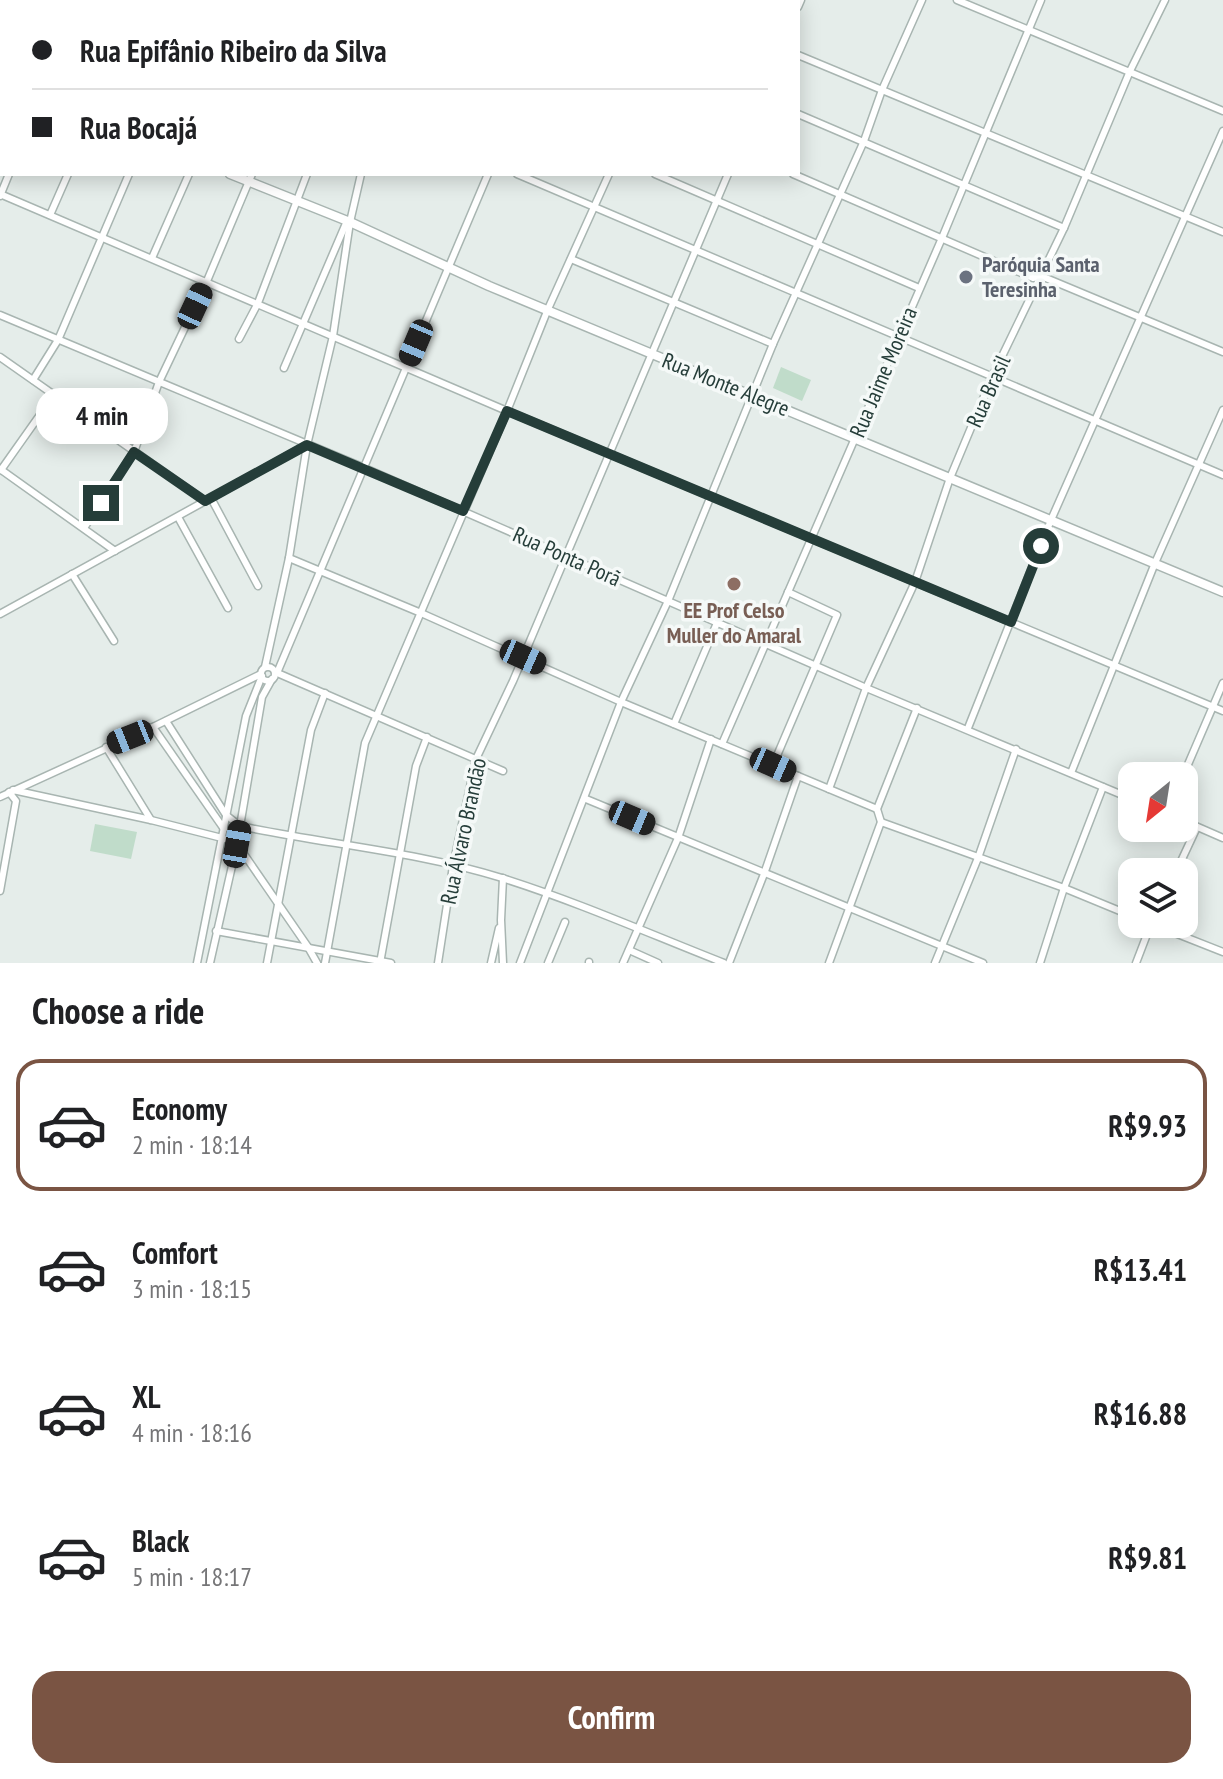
<!DOCTYPE html>
<html lang="en">
<head>
<meta charset="utf-8">
<style>
	:root { --surface:#fff; --page:#f6f6f6; --text:#202124; --muted:#757577; --line:#e0e0e0; --accent:#7a5443 }
	body { margin:0; font-family:"PT Sans Narrow",sans-serif; background:var(--page); color:var(--text); height:100vh; display:flex; flex-direction:column; font-size:30px; white-space:nowrap }
	* { box-sizing:border-box; margin:0 }
	p { font-size:26px; color:var(--muted) }
	.icon { flex:none; width:44px; height:44px; fill:none; stroke:currentColor; stroke-width:2; stroke-linecap:round; stroke-linejoin:round }
	.map { position:relative; height:963px; overflow:hidden }
	.details { display:flex; flex-direction:column; background:var(--surface); flex:1 }
	.details>* { flex:none }
	.top-card { position:absolute; left:0px; top:0px; width:800px; height:176px; box-shadow:0 4px 20px #0003; display:grid; align-content:center; height:176px; padding:0 32px; background:var(--surface) }
	.needle { width:52px; rotate:210deg }
	.buttons { position:absolute; left:1118px; top:762px; display:grid; gap:16px }
	.buttons a { display:grid; place-items:center; width:80px; height:80px; border-radius:16px; background:var(--surface); box-shadow:0 4px 20px #0003; font-size:40px }
	.end { position:absolute; width:36px; height:36px; margin:-18px; border:10px solid #253d39; background:#fff; box-shadow:0 0 0 4px #fff }
	.from { border-radius:50% }
	.bubble { position:absolute; height:56px; border-radius:24px; background:var(--surface); box-shadow:0 4px 20px #0003; font-size:26px; font-weight:600; line-height:56px; text-align:center }
	.car { position:absolute; width:24px; height:48px; margin:-24px -12px; border-radius:10px; box-shadow:0 0 6px 2px #0007; background:linear-gradient(#222 24%,#8ab4d8 0 40%,#222 0 76%,#8ab4d8 0 86%,#222 0) }
	.top-card b { display:flex; align-items:center; gap:28px; height:76px; font-size:30px }
	.top-card b+b { border-top:2px solid var(--line) }
	.top-card i { width:20px; height:20px; background:var(--text) }
	ul { padding:0; list-style:none }
	li { display:flex; align-items:center; gap:24px; height:132px; margin:0 16px 12px; padding:0 16px; border:4px solid transparent; border-radius:24px }
	li div { flex:1 }
	li b { display:block; font-size:30px }
	li em { font-style:normal; font-weight:600 }
	li.active { border-color:var(--accent) }
	li>.icon { width:72px; height:72px; stroke-width:1.5 }
	h2 { padding:0 32px; font-size:36px; line-height:96px }
	.cta { display:flex; gap:16px; margin-top:auto; padding:16px 32px }
	.cta a { flex:1; height:92px; border-radius:24px; background:var(--accent); color:#fff; font-size:32px; font-weight:600; line-height:92px; text-align:center }
	.map>svg:first-child { display:block }
	.green { fill:#c0dcca }
	.lines { fill:none; stroke-linecap:round; stroke-linejoin:round }
	.minor-casing { stroke:#a8b5b1; stroke-width:9 }
	.tertiary-casing { stroke:#a8b5b1; stroke-width:11 }
	.minor { stroke:#fff; stroke-width:6 }
	.tertiary { stroke:#fff; stroke-width:8 }
	.route { stroke:#253d39; stroke-width:10 }
	.worship-dot { fill:#6b7280; stroke:#f5f9f8; stroke-width:3 }
	.education-dot { fill:#8d6e63; stroke:#f5f9f8; stroke-width:3 }
	.labels { text-anchor:middle; dominant-baseline:central; stroke-width:7; stroke-linejoin:round; paint-order:stroke }
	.worship-label { font-size:22px; font-weight:bold; fill:#5b616d; stroke:#f5f9f8; text-anchor:start }
	.street-label { font-size:22px; fill:#253d39; stroke:#f5f9f8 }
	.education-label { font-size:22px; font-weight:bold; fill:#785e54; stroke:#f5f9f8 }
</style>
</head>
<body>
<div class="map">
<svg width="1223" height="963" viewBox="0 0 1223 963">
	<rect width="100%" height="100%" fill="#e5edea"/>
	<!-- green -->
	<g class="green">
		<polygon points="781,367 811,380 802,401 773,388"/>
		<polygon points="95,824 137,832 131,859 90,851"/>
	</g>
	<g class="lines">
		<defs>
			<g id="minor">
				<polyline points="160,0 165,2"/>
				<polyline points="675,0 679,2"/>
				<polyline points="957,0 1223,111"/>
				<polyline points="24,2 25,0"/>
				<polyline points="80,2 81,0"/>
				<polyline points="143,2 144,0"/>
				<polyline points="201,2 202,0"/>
				<polyline points="320,2 321,0"/>
				<polyline points="397,2 397,0"/>
				<polyline points="442,2 443,0"/>
				<polyline points="563,2 563,0"/>
				<polyline points="798,7 801,0"/>
				<polyline points="0,52 2,48"/>
				<polyline points="798,55 1223,232"/>
				<polyline points="798,114 1064,228"/>
				<polyline points="517,174 1223,475"/>
				<polyline points="655,174 919,288"/>
				<polyline points="793,174 1033,278 1041,276 1223,352"/>
				<polyline points="0,194 507,411 1223,711"/>
				<polyline points="0,196 9,174"/>
				<polyline points="50,215 68,174"/>
				<polyline points="152,258 189,174"/>
				<polyline points="571,259 773,344"/>
				<polyline points="0,315 362,467 871,690 1132,799"/>
				<polyline points="239,339 258,303 307,174"/>
				<polyline points="0,357 205,501"/>
				<polyline points="284,368 347,221"/>
				<polyline points="33,380 58,340 129,174"/>
				<polyline points="0,469 115,551"/>
				<polyline points="1,470 54,395"/>
				<polyline points="211,498 258,586"/>
				<polyline points="178,517 228,608"/>
				<polyline points="84,528 134,452 159,382 207,281 252,174"/>
				<polyline points="289,558 421,613 621,702 877,809"/>
				<polyline points="72,574 114,641"/>
				<polyline points="0,614 307,445"/>
				<polyline points="265,667 289,558 307,445 333,336 350,222 361,174"/>
				<circle cx="268" cy="674" r="7"/>
				<polyline points="275,672 503,771"/>
				<polyline points="277,673 488,174"/>
				<path d="M166 721 226 815 240 826C325 844 419 852 502 878 578 902 650 934 724 963"/>
				<polyline points="674,724 717,623"/>
				<polyline points="153,727 224,829"/>
				<polyline points="968,728 1051,520 1223,131"/>
				<polyline points="722,744 942,238 1041,0"/>
				<polyline points="106,747 151,820"/>
				<polyline points="773,765 837,615 788,592"/>
				<polyline points="1071,773 1155,563 1223,410"/>
				<polyline points="1183,776 1223,683"/>
				<polyline points="829,789 866,688 915,582 950,478 993,375 1064,228 1130,71 1165,0"/>
				<polyline points="13,790 151,820 222,838 237,844 308,947 317,963"/>
				<polyline points="0,797 153,727 261,674"/>
				<polyline points="586,799 983,963"/>
				<polyline points="1184,821 1223,838"/>
				<polyline points="881,822 1064,888 1132,916"/>
				<polyline points="1176,872 1197,827"/>
				<polyline points="0,891 16,801 9,792"/>
				<polyline points="1152,924 1223,952"/>
				<polyline points="216,931 391,963"/>
				<polyline points="629,950 658,963"/>
				<polyline points="197,963 246,716 262,676"/>
				<polyline points="210,963 237,844 262,697 272,679"/>
				<polyline points="267,963 311,730 325,693"/>
				<polyline points="325,963 365,743 507,411 548,309 609,174"/>
				<polyline points="380,963 416,766 427,737"/>
				<polyline points="438,963 453,866 476,759 513,681 728,174"/>
				<polyline points="491,963 499,928"/>
				<polyline points="503,963 501,920 503,878"/>
				<polyline points="520,963 621,702 668,601 773,344 864,141 882,90 922,0"/>
				<polyline points="548,963 565,922"/>
				<polyline points="589,963 589,962"/>
				<polyline points="623,963 678,838 711,739"/>
				<polyline points="729,963 764,874 798,776"/>
				<polyline points="829,963 881,822 877,809 917,708"/>
				<polyline points="935,963 978,858 1016,749"/>
				<polyline points="1040,963 1064,888 1103,787"/>
				<polyline points="1136,963 1151,924"/>
			</g>
			<g id="tertiary">
				<polyline points="0,75 2,76"/>
				<polyline points="230,174 350,222 489,286 1223,592"/>
			</g>
		</defs>
		<!-- minor casing -->
		<use href="#minor" class="minor-casing"/>
		<!-- tertiary casing -->
		<use href="#tertiary" class="tertiary-casing"/>
		<!-- minor -->
		<use href="#minor" class="minor"/>
		<!-- tertiary -->
		<use href="#tertiary" class="tertiary"/>
	</g>
	<g class="lines">
		<!-- route -->
		<polyline class="route" points="101,503 134,452 205,501 307,445 463,511 507,411 1011,622 1041,546"/>
	</g>
	<!-- markers -->
	<circle class="worship-dot" cx="966" cy="277" r="8"/>
	<circle class="education-dot" cx="734" cy="584" r="8"/>
	<g class="labels">
		<!-- worship labels -->
		<g class="worship-label">
			<text x="982" y="264">Paróquia Santa<tspan x="982" dy="25">Teresinha</tspan></text>
		</g>
		<!-- street labels -->
		<g class="street-label">
			<text transform="translate(883 372) rotate(-67)">Rua Jaime Moreira</text>
			<text transform="translate(726 384) rotate(22)">Rua Monte Alegre</text>
			<text transform="translate(988 391) rotate(-66)">Rua Brasil</text>
			<text transform="translate(567 556) rotate(24)">Rua Ponta Porã</text>
			<text transform="translate(463 831) rotate(-78)">Rua Álvaro Brandão</text>
		</g>
		<!-- education labels -->
		<g class="education-label">
			<text x="734" y="610">EE Prof Celso<tspan x="734" dy="25">Muller do Amaral</tspan></text>
		</g>
	</g>
</svg>
<div class="buttons">
<a><svg class="needle" viewBox="-14 -14 28 28"><path d="M0-13l5 13h-10z" fill="#e53935"/><path d="M0 13l5-13h-10z" fill="#757577"/></svg></a>
<a><svg class="icon" aria-label="layers" viewBox="0 0 24 24"><path d="M12 4l9 5-9 5-9-5zM3 14l9 5 9-5"/></svg></a>
</div>
<i class="end from" style="left:1041px;top:546px"></i>
<i class="end" style="left:101px;top:503px"></i>
<div class="bubble" style="left:36px;top:388px;width:132px">4 min</div>
<i class="car" style="left:195px;top:306px;rotate:25deg"></i>
<i class="car" style="left:416px;top:343px;rotate:203deg"></i>
<i class="car" style="left:523px;top:657px;rotate:114deg"></i>
<i class="car" style="left:130px;top:737px;rotate:248deg"></i>
<i class="car" style="left:773px;top:765px;rotate:114deg"></i>
<i class="car" style="left:632px;top:818px;rotate:113deg"></i>
<i class="car" style="left:237px;top:844px;rotate:10deg"></i>
<div class="top-card">
<b><i class="from"></i>Rua Epifânio Ribeiro da Silva</b>
<b><i></i>Rua Bocajá</b>
</div>
</div>
<section class="details">
<h2>Choose a ride</h2>
<ul>
<li class="active"><svg class="icon" aria-label="car" viewBox="0 0 24 24"><path d="M5 17H2v-5l4-1 3-4h7l3 4 3 1v5h-3M9 17h6M6 11h13"/><circle cx="7" cy="17" r="2"/><circle cx="17" cy="17" r="2"/></svg><div><b>Economy</b><p>2 min · 18:14</p></div><em>R$9.93</em></li>
<li><svg class="icon" aria-label="car" viewBox="0 0 24 24"><path d="M5 17H2v-5l4-1 3-4h7l3 4 3 1v5h-3M9 17h6M6 11h13"/><circle cx="7" cy="17" r="2"/><circle cx="17" cy="17" r="2"/></svg><div><b>Comfort</b><p>3 min · 18:15</p></div><em>R$13.41</em></li>
<li><svg class="icon" aria-label="car" viewBox="0 0 24 24"><path d="M5 17H2v-5l4-1 3-4h7l3 4 3 1v5h-3M9 17h6M6 11h13"/><circle cx="7" cy="17" r="2"/><circle cx="17" cy="17" r="2"/></svg><div><b>XL</b><p>4 min · 18:16</p></div><em>R$16.88</em></li>
<li><svg class="icon" aria-label="car" viewBox="0 0 24 24"><path d="M5 17H2v-5l4-1 3-4h7l3 4 3 1v5h-3M9 17h6M6 11h13"/><circle cx="7" cy="17" r="2"/><circle cx="17" cy="17" r="2"/></svg><div><b>Black</b><p>5 min · 18:17</p></div><em>R$9.81</em></li>
</ul>
<div class="cta"><a>Confirm</a></div>
</section>
</body>
</html>
